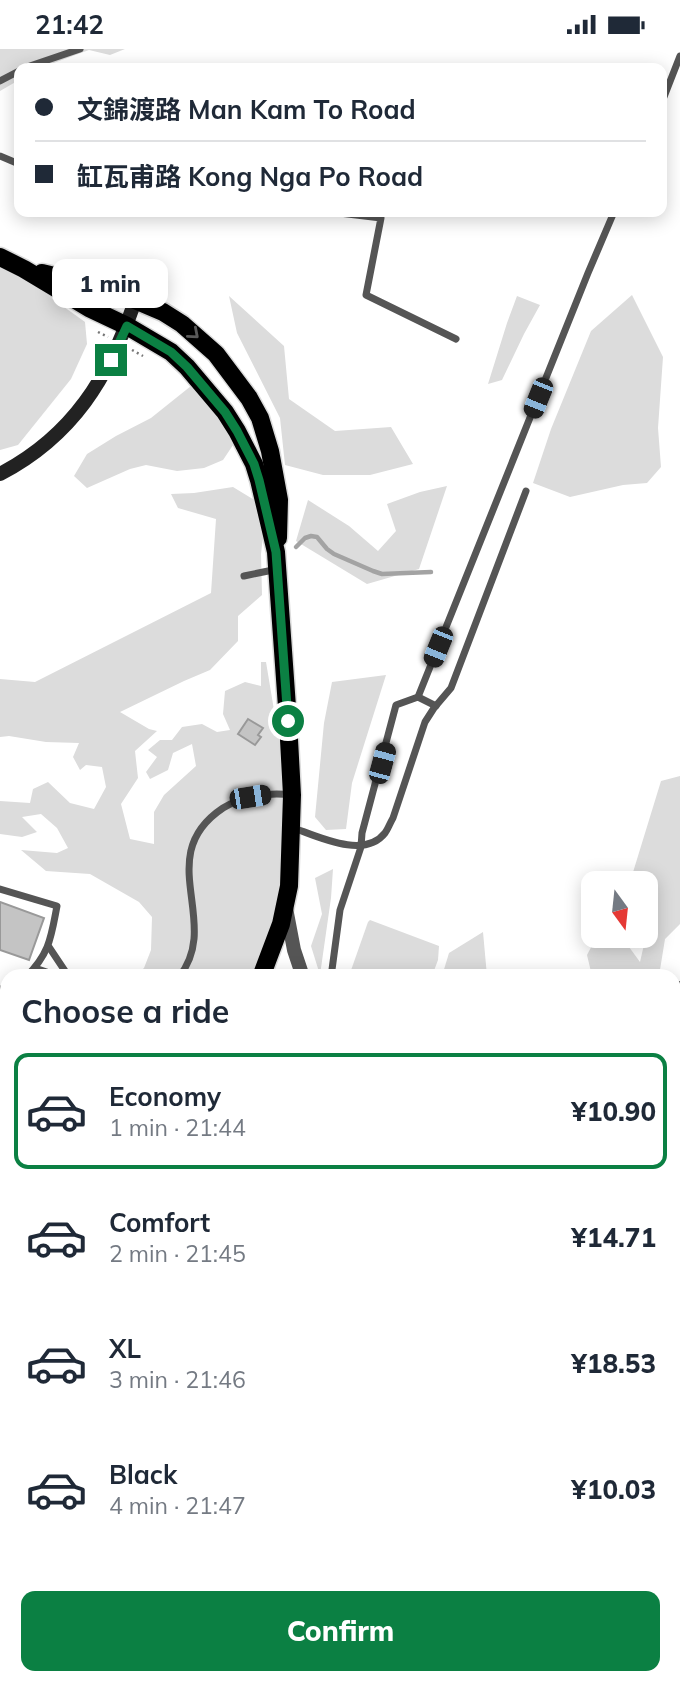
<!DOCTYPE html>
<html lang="en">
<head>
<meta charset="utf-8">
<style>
	:root { --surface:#fff; --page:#f6f6f7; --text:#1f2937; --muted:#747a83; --line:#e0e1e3; --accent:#0b8043 }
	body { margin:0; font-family:Mulish,"Noto Sans SC",sans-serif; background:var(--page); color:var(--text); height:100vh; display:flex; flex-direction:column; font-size:26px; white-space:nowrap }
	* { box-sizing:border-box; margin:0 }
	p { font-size:23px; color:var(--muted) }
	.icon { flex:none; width:38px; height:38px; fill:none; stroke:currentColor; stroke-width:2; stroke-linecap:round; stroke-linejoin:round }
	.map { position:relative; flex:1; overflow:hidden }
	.sheet { position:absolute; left:0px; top:920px; width:681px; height:716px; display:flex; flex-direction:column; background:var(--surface); border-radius:21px 21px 0 0; box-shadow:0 4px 18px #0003 }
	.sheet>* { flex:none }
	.guide { position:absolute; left:14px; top:14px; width:653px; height:154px; border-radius:14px; box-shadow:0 4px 18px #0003; display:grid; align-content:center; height:154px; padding:0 21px; background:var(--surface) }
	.needle { width:46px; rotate:165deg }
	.controls { position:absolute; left:581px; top:822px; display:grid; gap:14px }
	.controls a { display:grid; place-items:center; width:77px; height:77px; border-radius:14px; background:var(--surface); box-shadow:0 4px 18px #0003; font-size:35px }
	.end { position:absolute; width:32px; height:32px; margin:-16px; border:9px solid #0b8043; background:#fff; box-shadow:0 0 0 4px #fff }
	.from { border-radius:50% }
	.bubble { position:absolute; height:49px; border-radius:14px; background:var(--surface); box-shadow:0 4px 18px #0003; font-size:23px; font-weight:800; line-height:49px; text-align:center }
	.car { position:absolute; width:21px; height:42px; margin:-21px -10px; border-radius:9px; box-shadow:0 0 5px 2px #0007; background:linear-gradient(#222 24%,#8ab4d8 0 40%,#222 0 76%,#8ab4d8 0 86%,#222 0) }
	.guide b { display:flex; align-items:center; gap:24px; height:66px; font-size:26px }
	.guide b+b { border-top:2px solid var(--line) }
	.guide i { width:18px; height:18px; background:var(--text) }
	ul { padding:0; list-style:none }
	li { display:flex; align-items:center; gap:21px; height:116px; margin:0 14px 10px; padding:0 7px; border:4px solid transparent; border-radius:14px }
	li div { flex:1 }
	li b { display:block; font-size:26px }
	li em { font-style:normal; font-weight:800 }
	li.on { border-color:var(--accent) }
	li>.icon { width:63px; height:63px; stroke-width:1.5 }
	h2 { padding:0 21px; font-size:32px; line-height:84px }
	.cta { display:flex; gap:14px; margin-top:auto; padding:14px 21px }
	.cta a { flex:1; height:80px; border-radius:14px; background:var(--accent); color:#fff; font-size:28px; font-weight:800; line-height:80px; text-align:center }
	.status { display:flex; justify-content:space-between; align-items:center; height:49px; padding:0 35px; background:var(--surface); direction:ltr }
	.status svg { height:19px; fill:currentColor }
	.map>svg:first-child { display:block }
	.green { fill:#dcdcdc }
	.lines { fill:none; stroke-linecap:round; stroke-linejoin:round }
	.stream { stroke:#a3a3a3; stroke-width:4.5 }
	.building { fill:#c4c4c4; stroke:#999; stroke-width:2 }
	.primary-casing { stroke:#dbdbdb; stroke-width:21 }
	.path { stroke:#777; stroke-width:2.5; stroke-dasharray:2 3.5; stroke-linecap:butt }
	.lane { stroke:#555; stroke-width:7 }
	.street { stroke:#555; stroke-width:14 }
	.secondary { stroke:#222; stroke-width:14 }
	.primary { stroke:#000; stroke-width:18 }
	.oneway { stroke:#595959 }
	.route { stroke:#0b8043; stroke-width:9 }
</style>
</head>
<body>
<div class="status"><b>21:42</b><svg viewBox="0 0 49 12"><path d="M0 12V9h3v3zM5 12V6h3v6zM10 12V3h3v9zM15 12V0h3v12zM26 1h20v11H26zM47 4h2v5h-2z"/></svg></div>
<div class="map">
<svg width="680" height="1635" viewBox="0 0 680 1635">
	<rect width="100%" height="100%" fill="#fff"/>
	<!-- green -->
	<g class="green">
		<polygon points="0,0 125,0 110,6 89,1 40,19 19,19 19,31 0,42"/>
		<polygon points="0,219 25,230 85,273 87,295 71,330 18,396 0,401"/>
		<polygon points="632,246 663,308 658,379 661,418 647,434 623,436 570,448 533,434 551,380 591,282"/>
		<polygon points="229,247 284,297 289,350 335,382 391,378 413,415 370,426 323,426 285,416 280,369 237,284"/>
		<polygon points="517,247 540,256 524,285 502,331 488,335 507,274"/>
		<polygon points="191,337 202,348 235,393 223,411 204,419 177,422 146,416 130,420 87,439 74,427 87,405 116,387 151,369"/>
		<polygon points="447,437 419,520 367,535 296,492 308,451 349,477 378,502 396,482 387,455 420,443"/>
		<polygon points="233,438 256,452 264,478 261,505 262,546 238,567 238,592 210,621 184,632 120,663 149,680 157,682 135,702 138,729 121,755 130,790 154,795 154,763 164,746 196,717 192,695 173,704 168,721 150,730 146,723 157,708 148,701 160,691 172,691 182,678 202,675 217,683 230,681 223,665 225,642 245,633 261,637 261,613 266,613 277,679 291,732 289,826 256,927 135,927 144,919 151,901 152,868 139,853 90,825 46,822 21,801 57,804 68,799 57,779 41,765 22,768 37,783 22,788 0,785 0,752 30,754 33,740 48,733 70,754 94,760 106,738 102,718 86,716 80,721 73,708 79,694 46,693 9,687 0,688 0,630 35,633 211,544 216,470 178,459 171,445 194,444"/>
		<polygon points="386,626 352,734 346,780 326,781 315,768 324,674 332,633"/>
		<polygon points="680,727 680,875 665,890 659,927 592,927 587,906 597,887 621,887 640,913 646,887 646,835 630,835 630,833 661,732"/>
		<polygon points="333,820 331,849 320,926 311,897 322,865 315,829"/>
		<polygon points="370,871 439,897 438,911 432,927 349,927 368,873"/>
		<polygon points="483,883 487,927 442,927 449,904"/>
		<polygon points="680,1030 680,1140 676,1129 674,1130 674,1034 679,1032"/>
		<polygon points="0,1229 3,1233 7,1232 7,1323 0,1328"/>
		<polygon points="680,1509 680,1635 211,1635 232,1629 674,1629 674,1517"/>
	</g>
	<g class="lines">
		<!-- stream -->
		<polyline class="stream" points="296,498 305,489 311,487 317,488 327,500 334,505 373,522 382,525 431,523"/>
	</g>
	<!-- building -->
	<g class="building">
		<polygon points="248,670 263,679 258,686 261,688 255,696 238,685"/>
		<polygon points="0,853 44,869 29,911 0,901"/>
	</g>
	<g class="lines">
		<defs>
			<g id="primary">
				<polyline points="0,208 24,220 89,259 127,277 171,303 187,318 225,363 237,382 254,415 259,431 276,503 288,672 292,746 289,837 281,875 261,928"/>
				<polyline points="42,224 109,240 163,263 182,275 216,305 249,349 260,369 270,402 279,451 278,489"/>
				<polyline points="0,1401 7,1388"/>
			</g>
		</defs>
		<!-- primary casing -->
		<use href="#primary" class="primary-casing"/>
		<!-- path -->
		<g class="path">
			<polyline points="98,283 108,288"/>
			<polyline points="132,301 143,307"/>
			<polyline points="397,922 409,925 408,928"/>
			<polyline points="0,1524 7,1512"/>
			<polyline points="674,1548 680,1537"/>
			<polyline points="0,1549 3,1551 7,1545"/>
			<polyline points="674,1559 680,1562"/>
			<polyline points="56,1629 59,1635"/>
			<polyline points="477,1635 488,1629"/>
			<polyline points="648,1635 653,1631 653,1629"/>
		</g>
		<!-- lane -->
		<g class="lane">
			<polyline points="24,19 80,0"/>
			<polyline points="0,32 19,22"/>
			<polyline points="662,53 680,7"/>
			<polyline points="0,107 19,115"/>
			<polyline points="331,163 381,169 366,246 456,290"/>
			<polyline points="244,527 278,520"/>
			<polyline points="418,648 436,657"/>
			<path d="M291 778C317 787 364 811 385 784 388 780 390 774 393 769L425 673 434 659 451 639 526 442"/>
			<path d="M0 840 57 857C51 888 50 904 26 928"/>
			<polyline points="49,898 69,928"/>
			<polyline points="35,919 61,928"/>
			<path d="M179 928C223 873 151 807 223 759 242 747 270 743 291 746"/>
			<polyline points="331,928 340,861 361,798 362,784 396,656 418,648 588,224 614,163"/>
			<polyline points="0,940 7,941"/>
		</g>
		<!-- street -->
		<g class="street">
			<polyline points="286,859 294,901 303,928"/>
			<polyline points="674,942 680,939"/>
			<polyline points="674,1474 680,1468"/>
		</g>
		<!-- secondary -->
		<path class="secondary" d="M0 425C73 387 109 328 135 252"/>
		<!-- primary -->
		<use href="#primary" class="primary"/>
	</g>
	<!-- one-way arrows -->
	<defs><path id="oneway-chevron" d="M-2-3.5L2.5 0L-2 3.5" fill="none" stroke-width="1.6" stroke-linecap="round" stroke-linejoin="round" transform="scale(1.75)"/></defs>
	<use class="oneway" href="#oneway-chevron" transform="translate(194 285) rotate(41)"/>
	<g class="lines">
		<!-- route -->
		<polyline class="route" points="111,311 127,277 171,303 187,318 225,363 237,382 254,415 259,431 276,503 288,672"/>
	</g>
</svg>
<div class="controls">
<a><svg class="needle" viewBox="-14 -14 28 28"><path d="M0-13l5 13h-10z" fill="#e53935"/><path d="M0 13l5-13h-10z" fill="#747a83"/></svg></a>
</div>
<i class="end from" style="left:288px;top:672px"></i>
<i class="end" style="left:111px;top:311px"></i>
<div class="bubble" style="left:52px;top:210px;width:116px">1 min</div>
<i class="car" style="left:538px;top:349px;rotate:202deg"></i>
<i class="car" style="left:438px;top:598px;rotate:202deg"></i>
<i class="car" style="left:382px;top:714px;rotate:15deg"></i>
<i class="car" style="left:250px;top:748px;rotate:81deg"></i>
<div class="guide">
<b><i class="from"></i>文錦渡路 Man Kam To Road</b>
<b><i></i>缸瓦甫路 Kong Nga Po Road</b>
</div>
<section class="sheet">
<h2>Choose a ride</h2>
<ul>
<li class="on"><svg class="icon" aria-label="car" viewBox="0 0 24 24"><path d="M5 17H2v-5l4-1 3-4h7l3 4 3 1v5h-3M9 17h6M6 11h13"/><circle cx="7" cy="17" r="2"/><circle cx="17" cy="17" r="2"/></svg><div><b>Economy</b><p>1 min · 21:44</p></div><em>¥10.90</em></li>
<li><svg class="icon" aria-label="car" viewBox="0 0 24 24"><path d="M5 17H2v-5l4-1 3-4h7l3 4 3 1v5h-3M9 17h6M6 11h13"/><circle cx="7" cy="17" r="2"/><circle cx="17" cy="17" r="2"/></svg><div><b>Comfort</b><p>2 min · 21:45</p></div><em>¥14.71</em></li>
<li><svg class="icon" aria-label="car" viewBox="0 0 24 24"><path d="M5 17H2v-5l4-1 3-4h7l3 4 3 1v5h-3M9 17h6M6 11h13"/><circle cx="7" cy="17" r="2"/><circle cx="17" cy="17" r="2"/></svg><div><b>XL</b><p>3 min · 21:46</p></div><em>¥18.53</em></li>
<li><svg class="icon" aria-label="car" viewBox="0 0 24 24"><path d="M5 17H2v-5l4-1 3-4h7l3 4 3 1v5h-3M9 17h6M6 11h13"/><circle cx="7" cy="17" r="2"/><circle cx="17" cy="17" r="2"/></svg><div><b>Black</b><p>4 min · 21:47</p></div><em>¥10.03</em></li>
</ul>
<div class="cta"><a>Confirm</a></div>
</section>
</div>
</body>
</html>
